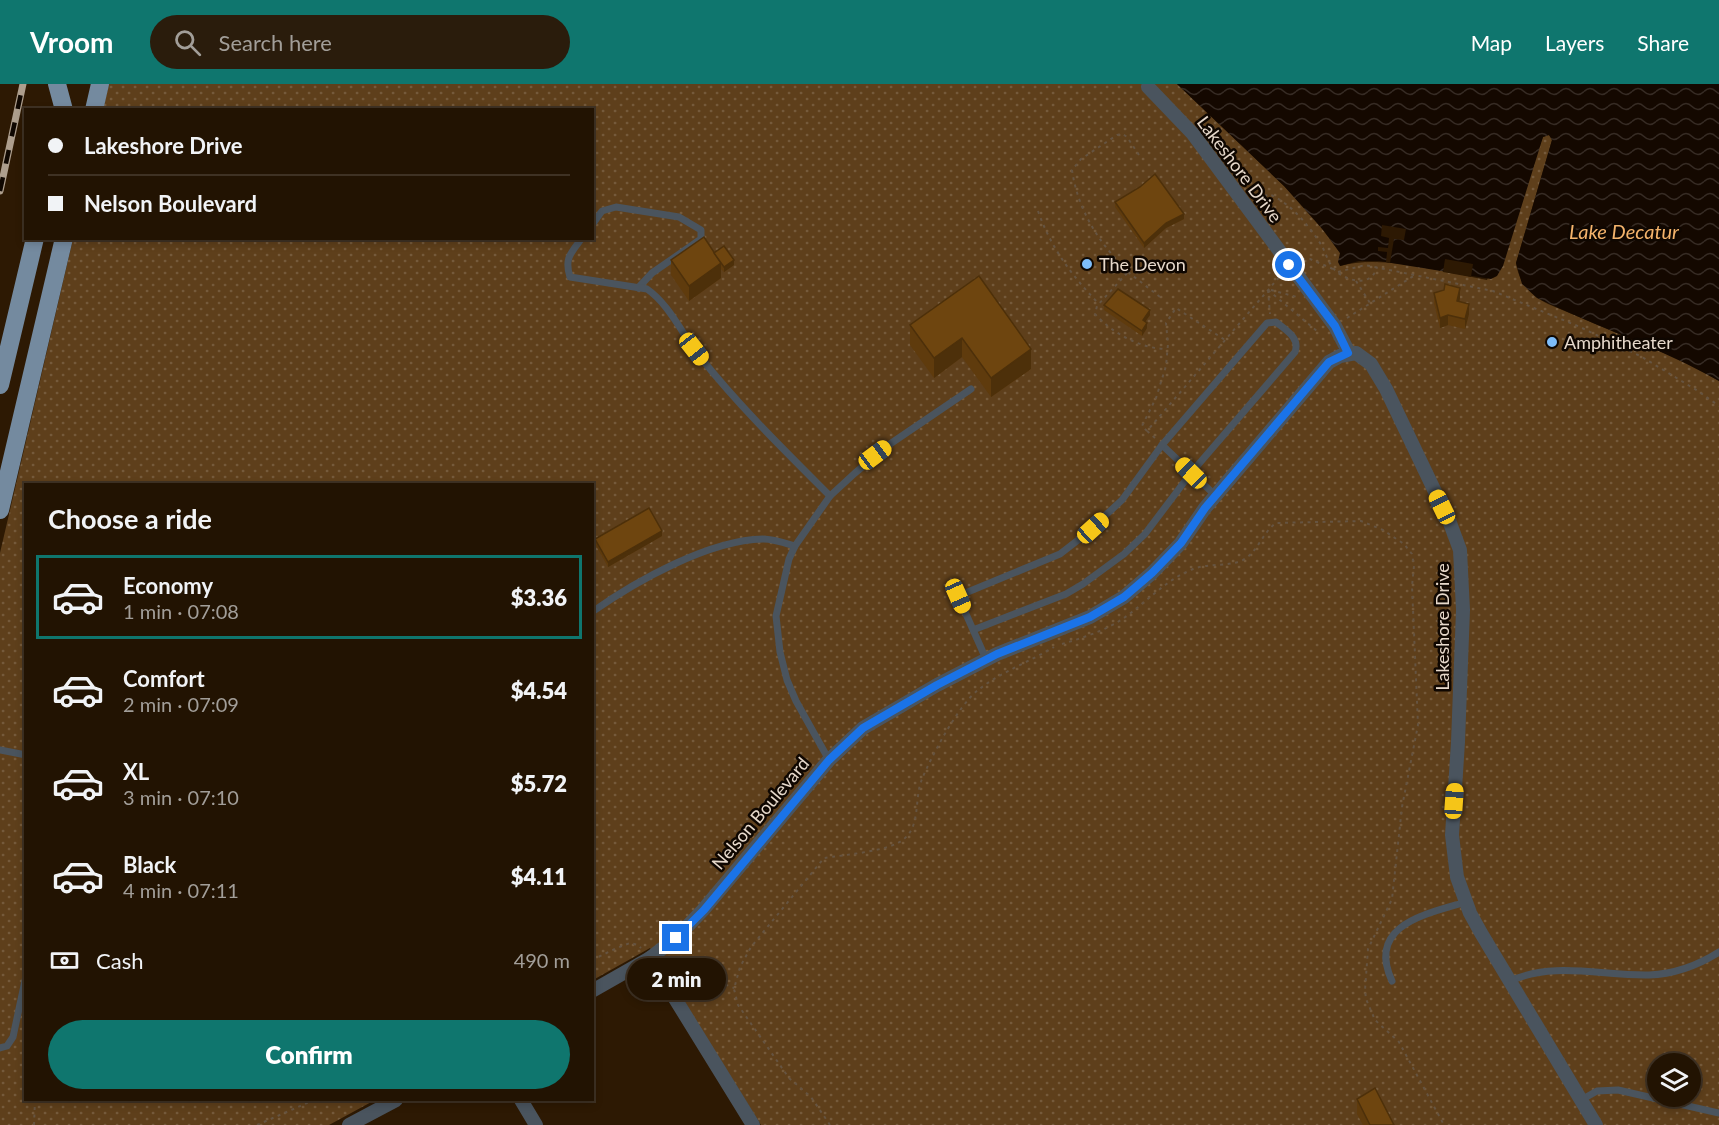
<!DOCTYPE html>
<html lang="en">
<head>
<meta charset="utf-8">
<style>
	:root { --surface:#221302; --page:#2a1c0c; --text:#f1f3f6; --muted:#a29e99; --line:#3f3224; --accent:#0f766e }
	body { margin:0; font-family:Lato,sans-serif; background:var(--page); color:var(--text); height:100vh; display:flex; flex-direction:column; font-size:22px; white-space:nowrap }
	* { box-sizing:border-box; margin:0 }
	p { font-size:20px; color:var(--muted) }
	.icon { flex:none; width:33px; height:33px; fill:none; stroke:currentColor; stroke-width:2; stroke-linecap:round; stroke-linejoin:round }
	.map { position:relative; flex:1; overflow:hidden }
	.sheet { position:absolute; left:24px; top:399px; width:570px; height:618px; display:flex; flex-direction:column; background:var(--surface); border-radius:0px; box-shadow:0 3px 9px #0003,0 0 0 2px var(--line) }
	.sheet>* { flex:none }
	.guide { position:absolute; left:24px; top:24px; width:570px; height:132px; border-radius:0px; box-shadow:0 3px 9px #0003,0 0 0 2px var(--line); display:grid; align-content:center; height:132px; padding:0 24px; background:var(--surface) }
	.controls { position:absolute; left:1647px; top:969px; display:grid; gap:12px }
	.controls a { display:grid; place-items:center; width:54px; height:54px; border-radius:50%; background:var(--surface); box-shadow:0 3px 9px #0003,0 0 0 2px var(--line); font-size:30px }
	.end { position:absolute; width:27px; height:27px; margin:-14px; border:8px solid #1a73e8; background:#fff; box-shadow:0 0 0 3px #fff }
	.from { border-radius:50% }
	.bubble { position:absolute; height:42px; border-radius:21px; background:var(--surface); box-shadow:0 3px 9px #0003,0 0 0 2px var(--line); font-size:20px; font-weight:800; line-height:42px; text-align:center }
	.car { position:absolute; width:18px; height:36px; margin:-18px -9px; border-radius:8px; box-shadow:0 0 4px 2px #0007; background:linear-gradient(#f5c518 24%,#345 0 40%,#f5c518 0 76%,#345 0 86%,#f5c518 0) }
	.guide b { display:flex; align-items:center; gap:21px; height:57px; font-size:22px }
	.guide b+b { border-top:2px solid var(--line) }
	.guide i { width:15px; height:15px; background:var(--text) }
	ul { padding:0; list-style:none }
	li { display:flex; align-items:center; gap:18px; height:84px; margin:0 12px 9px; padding:0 12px; border:3px solid transparent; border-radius:0px }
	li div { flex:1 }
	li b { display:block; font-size:22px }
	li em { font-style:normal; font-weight:800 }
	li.current { border-color:var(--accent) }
	li>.icon { width:54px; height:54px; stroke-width:1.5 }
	h2 { padding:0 24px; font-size:27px; line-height:72px }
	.pay { display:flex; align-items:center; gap:15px; height:66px; padding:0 24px; font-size:22px }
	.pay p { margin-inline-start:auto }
	.primary-button { display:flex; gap:12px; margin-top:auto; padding:12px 24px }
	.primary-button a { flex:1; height:69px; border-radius:36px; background:var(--accent); color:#fff; font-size:24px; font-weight:800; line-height:69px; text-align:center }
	header { display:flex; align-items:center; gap:36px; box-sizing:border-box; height:84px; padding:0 30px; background:var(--accent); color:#fff }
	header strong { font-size:28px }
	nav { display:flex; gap:33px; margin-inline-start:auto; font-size:21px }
	.search { width:420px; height:54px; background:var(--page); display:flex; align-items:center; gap:15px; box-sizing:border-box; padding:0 21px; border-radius:33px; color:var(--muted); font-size:22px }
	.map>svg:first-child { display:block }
	.green { fill:url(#green-dots); fill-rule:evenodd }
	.water { fill:url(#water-waves) }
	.pier { fill:#2d1903 }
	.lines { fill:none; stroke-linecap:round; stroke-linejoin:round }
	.path { stroke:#665441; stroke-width:2; stroke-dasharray:3 4.5; stroke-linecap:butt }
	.lane { stroke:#4a545e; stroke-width:7 }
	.street { stroke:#4a545e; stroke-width:14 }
	.primary { stroke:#748a9f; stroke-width:18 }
	.rail-casing { stroke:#ad9e8d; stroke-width:7 }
	.rail { stroke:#0f0701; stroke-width:4.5; stroke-dasharray:14; stroke-linecap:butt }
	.wall { fill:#5f3b0d }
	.shaded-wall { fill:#4d300a }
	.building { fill:#6e450f; stroke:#4d300a; stroke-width:1.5 }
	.route { stroke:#1a73e8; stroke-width:8 }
	.poi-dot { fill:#7ebdf9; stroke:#0f0701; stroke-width:2 }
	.labels { text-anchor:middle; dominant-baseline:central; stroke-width:5; stroke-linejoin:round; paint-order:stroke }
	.street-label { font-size:18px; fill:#e7d9cb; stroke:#0f0701 }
	.poi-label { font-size:18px; fill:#e7d9cb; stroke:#0f0701; text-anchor:start }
	.water-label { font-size:20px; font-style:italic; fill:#f4b36b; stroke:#0f0701 }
</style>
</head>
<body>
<header>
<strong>Vroom</strong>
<div class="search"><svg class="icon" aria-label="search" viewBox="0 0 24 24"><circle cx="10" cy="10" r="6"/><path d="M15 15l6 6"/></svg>Search here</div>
<nav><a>Map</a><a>Layers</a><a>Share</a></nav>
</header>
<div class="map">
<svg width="1719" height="1041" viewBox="0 0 1719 1041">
	<defs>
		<pattern id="green-dots" width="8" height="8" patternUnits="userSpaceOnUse" patternTransform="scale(1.5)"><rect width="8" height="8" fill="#5e3f1b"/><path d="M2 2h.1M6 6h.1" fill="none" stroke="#755a3b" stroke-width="1.8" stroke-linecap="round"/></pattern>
		<pattern id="water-waves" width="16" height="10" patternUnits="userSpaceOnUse" patternTransform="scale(1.5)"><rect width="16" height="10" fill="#140800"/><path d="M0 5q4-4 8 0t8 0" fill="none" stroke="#362b24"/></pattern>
	</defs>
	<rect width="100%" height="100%" fill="#2d1903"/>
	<!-- green -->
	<path class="green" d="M109 0H1177L1284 102 1314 134 1340 169V182C1381 170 1444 188 1487 196L1543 53 1549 51 1552 56 1516 179C1519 199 1530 211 1548 220L1688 279 1719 297V1041H761L650 864 593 896 592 400H26V1016H375L329 1041H0V469L73 155 592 154V26L103 25ZM1658 980H1690V1012H1658Z"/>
	<!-- water -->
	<path class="water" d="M1177 0H1719V297C1661 264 1597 243 1537 214L1522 200 1516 179 1552 56 1549 51 1543 53 1503 182 1497 192 1491 195 1379 177H1359L1340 182 1338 178 1340 169 1324 147 1284 102Z"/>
	<!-- pier -->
	<g class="pier">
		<polygon points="1382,141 1406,145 1404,156 1394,155 1390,179 1386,178 1387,168 1378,167 1378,163 1388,164 1389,154 1381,152"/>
		<polygon points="1445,175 1473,180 1471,193 1443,188"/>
	</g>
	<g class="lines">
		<!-- path -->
		<g class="path">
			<path d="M1139 71 1127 53 1123 50 1117 51 1081 75 1072 86C1078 127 1099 159 1128 188L1097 222 1095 230C1112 249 1141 265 1167 265"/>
			<path d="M1258 116 1269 110C1292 120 1309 142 1322 162 1326 170 1329 181 1336 187 1348 198 1372 203 1377 183"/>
			<path d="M1038 127C1051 164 1072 192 1099 220"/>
			<polyline points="1302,175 1310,175 1333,185"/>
			<polyline points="1128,188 1160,213"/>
			<polyline points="1338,188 1365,181 1493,207 1580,243 1642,273 1698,307 1719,322"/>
			<polyline points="1356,197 1370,219"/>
			<polyline points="1268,206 1318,248"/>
			<polyline points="1268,206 1270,230"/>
			<polyline points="1271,206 1297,213"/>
			<polyline points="1347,234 1415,191"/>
			<polyline points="1147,347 1142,342 1156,314 1166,282 1168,260 1166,239 1176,224 1225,256"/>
			<polyline points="1155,354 1147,347 1281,191"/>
			<path d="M1062 560C1082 554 1104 547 1121 536 1146 519 1165 496 1193 485 1208 479 1228 483 1243 476 1258 468 1262 449 1276 439L1361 437 1383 446 1404 460 1412 470 1414 482 1412 502 1418 641 1402 723 1392 815 1368 865 1365 906 1366 915 1375 936 1399 958 1444 1041"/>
			<polyline points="673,874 677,874 692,887 734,904"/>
			<polyline points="592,876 617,864 630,859 638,861 641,864"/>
			<polyline points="34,1041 35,1016"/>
			<polyline points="257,1041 314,1016"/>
			<path d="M830 1041 811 1013 789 994 738 921 734 905 740 883 751 863 824 774C843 771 891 767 904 755 921 741 914 714 922 695 932 671 958 622 978 606 1001 588 1029 578 1054 563"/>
		</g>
		<!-- lane -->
		<g class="lane">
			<polyline points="592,141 602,127 616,123 679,133 701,146 701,155 652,189 638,204"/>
			<path d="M582 154C571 169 564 174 570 193L647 205C670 221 683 252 701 274 740 323 786 368 830 412"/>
			<polyline points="1162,361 1216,412"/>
			<path d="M592 528C636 497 709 456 763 455 773 455 785 459 795 462"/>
			<path d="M973 546 1066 510 1083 500 1124 470 1145 450 1191 389 1295 268C1300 254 1287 247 1276 238L1267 239 1162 361 1122 416 1082 453 1060 470 958 512 986 575"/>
			<polyline points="0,666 26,671"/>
			<polyline points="829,676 796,617 787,596 780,568 776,532 789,475 795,462 830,412 855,389 890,360 971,305"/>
			<path d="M1392 897C1366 841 1426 830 1466 818"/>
			<path d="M1510 897C1554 877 1602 892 1649 891 1674 890 1697 882 1719 868"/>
			<polyline points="0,964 7,962 13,953 26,892"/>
			<polyline points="1581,1016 1597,1007 1618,1006 1719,1029"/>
		</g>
		<!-- street -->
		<g class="street">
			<polyline points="1148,3 1193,50 1335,242 1349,269"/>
			<polyline points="650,874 753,1041"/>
			<polyline points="592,907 650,874 676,854 703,826 829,676 863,644 937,601 997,570 1090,533 1124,513 1152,489 1181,459 1205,424 1329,278 1340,272 1356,269 1371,280 1386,305 1450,439 1460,466 1463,526 1458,658 1452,751 1457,793 1470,829 1481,849 1596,1041"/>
			<polyline points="521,1016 536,1041"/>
			<polyline points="349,1041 396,1016"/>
		</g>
		<!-- primary -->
		<g class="primary">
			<polyline points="57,0 64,26"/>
			<polyline points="94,26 100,0"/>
			<polyline points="0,301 35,154"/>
			<polyline points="0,426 64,154"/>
		</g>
		<defs>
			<polyline id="rail" points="0,107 23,0"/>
		</defs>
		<!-- rail casing -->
		<use href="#rail" class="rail-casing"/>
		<!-- rail -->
		<use href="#rail" class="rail"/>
	</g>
	<!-- wall -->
	<g class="wall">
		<polygon points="1115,118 1184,135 1166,144 1144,164 1115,123"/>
		<polygon points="714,169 734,181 724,188 721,185 721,194 689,217 671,191 671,176"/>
		<polygon points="979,192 1031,285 991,313 962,273 934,294 910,261 910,241"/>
		<polygon points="1434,209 1460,214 1459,217 1469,230 1465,245 1448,241 1440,244 1434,219"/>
		<polygon points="1104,221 1150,231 1145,237 1147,244 1142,252 1104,226"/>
		<polygon points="662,452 608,483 595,460 595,455"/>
		<polygon points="1357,1015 1394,1041 1363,1041 1357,1030"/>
	</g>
	<!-- shaded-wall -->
	<g class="shaded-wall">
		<polygon points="1184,130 1184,135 1166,144 1144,164 1144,159 1166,139"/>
		<polygon points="734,176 734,181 724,188 724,183"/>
		<polygon points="721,179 721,194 689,217 689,202"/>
		<polygon points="1460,204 1460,214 1457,227 1457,217"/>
		<polygon points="1469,220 1469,230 1465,245 1465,235"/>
		<polygon points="1150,226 1150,231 1143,241 1143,236"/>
		<polygon points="1448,231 1448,241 1440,244 1440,234"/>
		<polygon points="1147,239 1147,244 1142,252 1142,247"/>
		<polygon points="962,254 962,273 934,294 934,274"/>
		<polygon points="1031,265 1031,285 991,313 991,294"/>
		<polygon points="662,447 662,452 608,483 608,478"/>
	</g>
	<!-- building -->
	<g class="building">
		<polygon points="1155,90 1184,130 1166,139 1144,159 1115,118 1140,103"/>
		<polygon points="704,153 721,179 689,202 671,176"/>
		<polygon points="724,162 734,176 724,183 714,169"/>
		<polygon points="979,192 1031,265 991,294 962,254 934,274 910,241"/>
		<polygon points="1445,200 1460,204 1457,217 1469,220 1465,235 1448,231 1440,234 1434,209 1444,206"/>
		<polygon points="1118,205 1150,226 1143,236 1147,239 1142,247 1104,221"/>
		<polygon points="649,424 662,447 608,478 595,455"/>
		<polygon points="1375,1004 1394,1041 1370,1041 1357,1015"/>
	</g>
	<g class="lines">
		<!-- route -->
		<polyline class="route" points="676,854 704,826 829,676 863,644 937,601 997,570 1090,533 1124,513 1152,489 1181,459 1205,424 1329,278 1348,269 1335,242 1289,181"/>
	</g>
	<!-- markers -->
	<g class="poi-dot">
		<circle cx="1087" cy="180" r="6"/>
		<circle cx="1552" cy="258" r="6"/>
	</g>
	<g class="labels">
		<!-- street labels -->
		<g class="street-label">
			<text transform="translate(1240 85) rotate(53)">Lakeshore Drive</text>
			<text transform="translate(1442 543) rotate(-90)">Lakeshore Drive</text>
			<text transform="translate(760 729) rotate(-50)">Nelson Boulevard</text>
		</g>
		<!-- poi labels -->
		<g class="poi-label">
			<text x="1099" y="180">The Devon</text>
			<text x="1564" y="258">Amphitheater</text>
		</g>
		<!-- water labels -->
		<g class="water-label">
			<text x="1624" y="147">Lake Decatur</text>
		</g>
	</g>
</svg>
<div class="controls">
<a><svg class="icon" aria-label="layers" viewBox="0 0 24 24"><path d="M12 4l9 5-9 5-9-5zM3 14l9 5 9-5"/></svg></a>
</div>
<i class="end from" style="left:1289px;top:181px"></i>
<i class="end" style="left:676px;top:854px"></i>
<div class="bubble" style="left:627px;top:874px;width:99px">2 min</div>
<i class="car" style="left:694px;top:265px;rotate:142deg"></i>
<i class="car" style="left:875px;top:371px;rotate:53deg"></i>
<i class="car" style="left:1191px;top:389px;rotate:314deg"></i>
<i class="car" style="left:1442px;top:423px;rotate:334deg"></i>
<i class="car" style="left:1093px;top:444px;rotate:48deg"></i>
<i class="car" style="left:958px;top:512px;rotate:156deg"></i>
<i class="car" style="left:1454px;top:717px;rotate:4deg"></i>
<div class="guide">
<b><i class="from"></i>Lakeshore Drive</b>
<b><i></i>Nelson Boulevard</b>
</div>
<section class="sheet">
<h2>Choose a ride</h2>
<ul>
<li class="current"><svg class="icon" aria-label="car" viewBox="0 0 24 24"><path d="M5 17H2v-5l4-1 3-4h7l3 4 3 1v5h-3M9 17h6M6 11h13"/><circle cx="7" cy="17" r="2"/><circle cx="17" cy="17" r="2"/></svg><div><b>Economy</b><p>1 min · 07:08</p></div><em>$3.36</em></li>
<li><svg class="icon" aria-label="car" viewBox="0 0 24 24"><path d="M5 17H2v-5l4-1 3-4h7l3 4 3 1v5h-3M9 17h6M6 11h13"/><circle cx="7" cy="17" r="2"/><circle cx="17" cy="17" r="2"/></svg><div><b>Comfort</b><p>2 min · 07:09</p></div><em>$4.54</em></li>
<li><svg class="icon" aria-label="car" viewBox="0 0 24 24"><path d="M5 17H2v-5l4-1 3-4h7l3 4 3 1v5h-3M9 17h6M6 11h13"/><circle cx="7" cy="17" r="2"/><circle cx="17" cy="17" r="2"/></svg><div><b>XL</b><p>3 min · 07:10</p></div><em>$5.72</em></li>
<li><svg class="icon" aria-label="car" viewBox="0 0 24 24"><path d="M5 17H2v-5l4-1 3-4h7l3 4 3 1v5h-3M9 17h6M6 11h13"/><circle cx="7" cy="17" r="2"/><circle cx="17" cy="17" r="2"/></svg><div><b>Black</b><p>4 min · 07:11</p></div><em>$4.11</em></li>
</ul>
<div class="pay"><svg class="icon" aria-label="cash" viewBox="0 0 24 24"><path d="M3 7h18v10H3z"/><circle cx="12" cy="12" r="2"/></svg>Cash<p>490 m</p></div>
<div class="primary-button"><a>Confirm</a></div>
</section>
</div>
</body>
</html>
